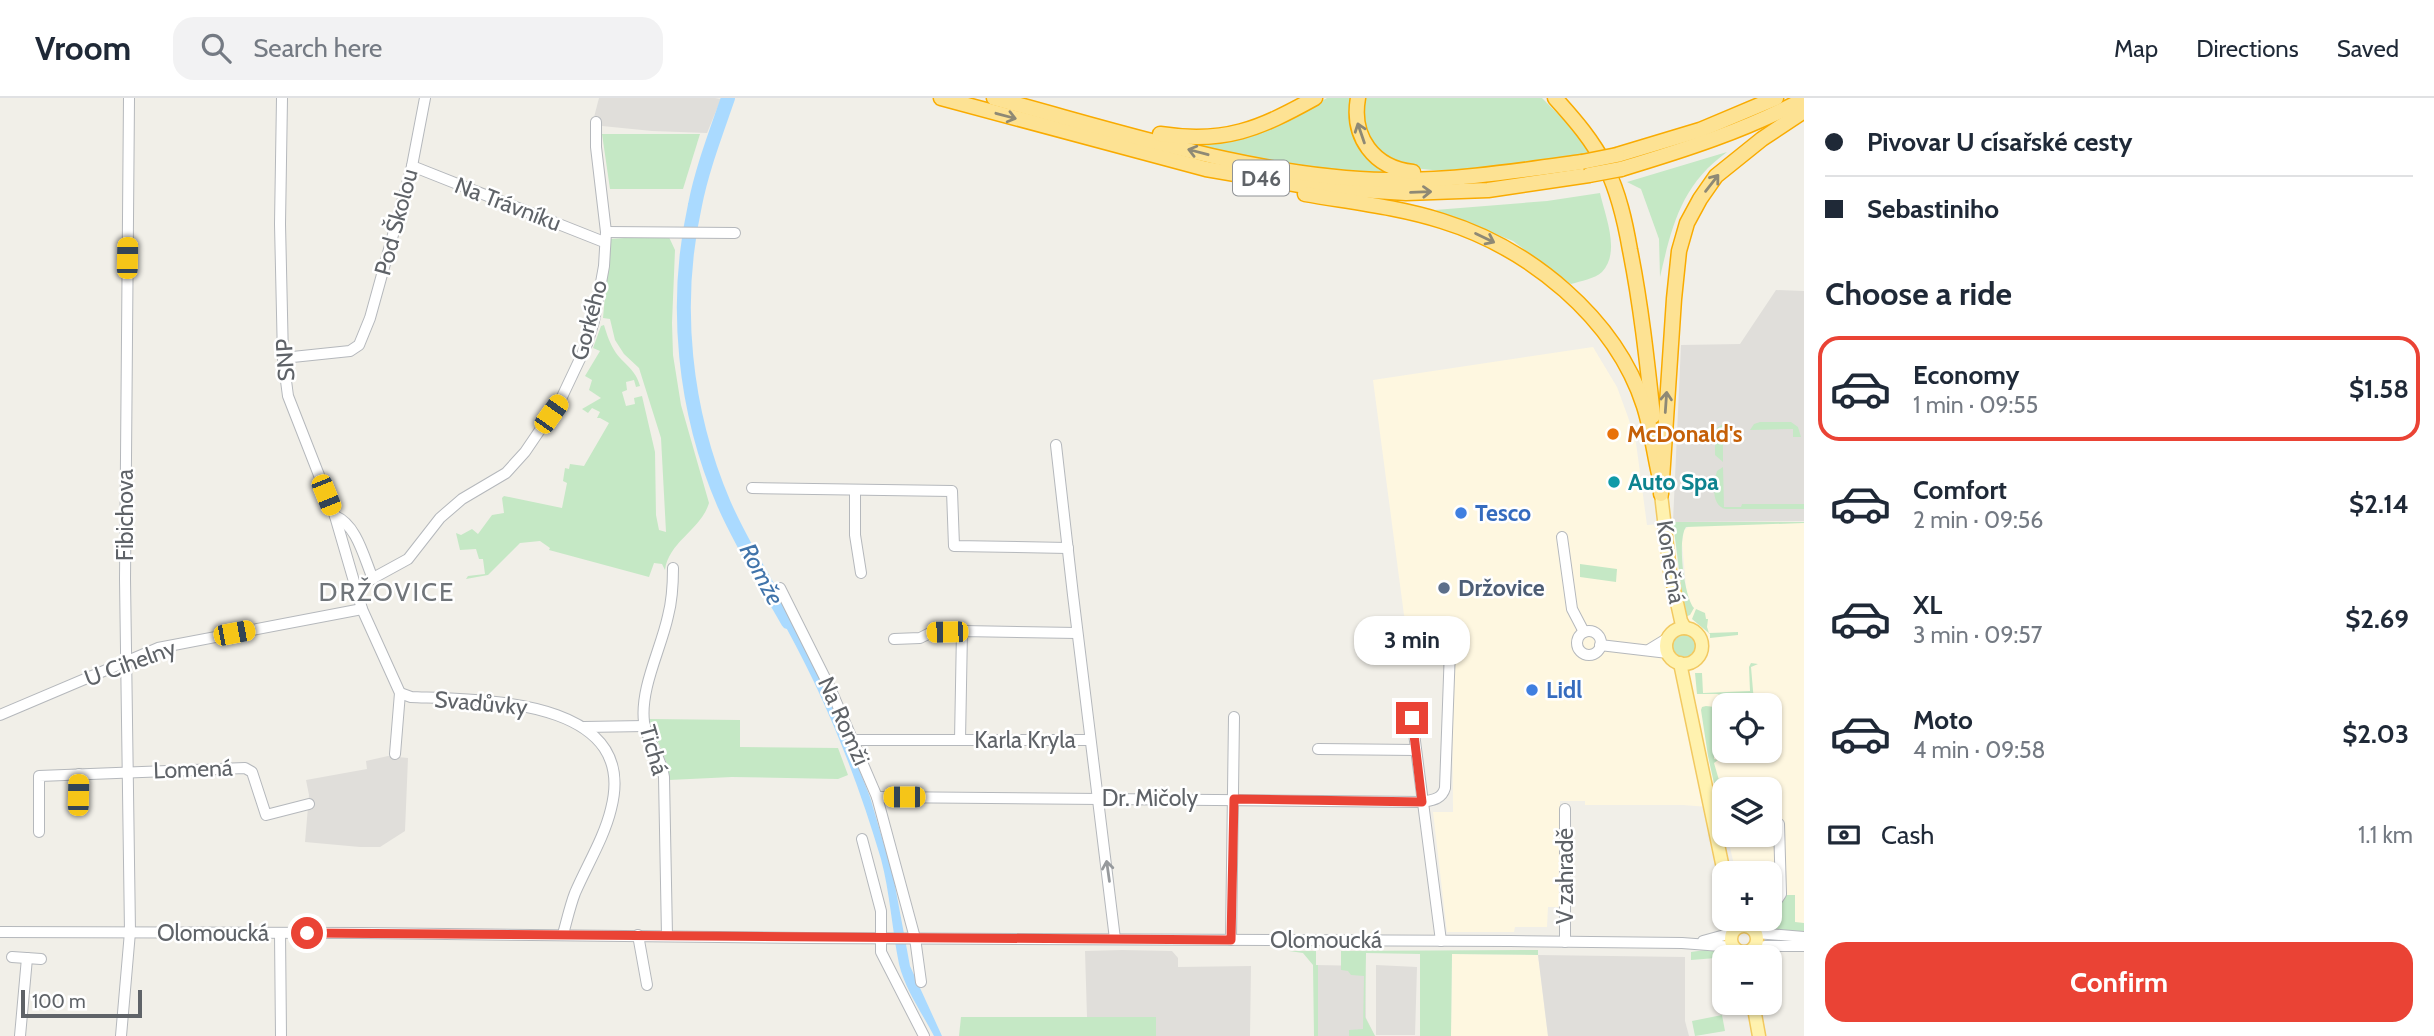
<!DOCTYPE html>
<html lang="en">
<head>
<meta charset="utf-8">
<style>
	:root { --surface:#fff; --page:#f2f2f3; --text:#1f2937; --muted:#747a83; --line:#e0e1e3; --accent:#ea4335 }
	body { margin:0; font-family:Cabin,sans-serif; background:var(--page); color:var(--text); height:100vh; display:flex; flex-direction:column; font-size:26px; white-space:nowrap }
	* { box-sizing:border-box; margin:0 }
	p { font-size:23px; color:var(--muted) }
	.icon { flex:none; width:38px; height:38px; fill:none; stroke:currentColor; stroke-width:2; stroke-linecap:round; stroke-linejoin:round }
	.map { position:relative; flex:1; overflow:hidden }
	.sheet { display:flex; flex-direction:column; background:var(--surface); width:630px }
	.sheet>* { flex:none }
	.banner { display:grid; align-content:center; height:154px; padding:0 21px; background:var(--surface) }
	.tools { position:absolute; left:1712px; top:595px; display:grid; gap:14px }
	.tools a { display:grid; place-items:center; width:70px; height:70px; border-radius:14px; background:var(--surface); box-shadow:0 2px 5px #0004; font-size:35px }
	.scale { position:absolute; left:21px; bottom:18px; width:121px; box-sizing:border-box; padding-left:7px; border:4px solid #5f6368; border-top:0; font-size:19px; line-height:24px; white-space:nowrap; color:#5f6368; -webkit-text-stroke:5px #fff; paint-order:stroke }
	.end { position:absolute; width:32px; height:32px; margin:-16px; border:9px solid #ea4335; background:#fff; box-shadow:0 0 0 4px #fff }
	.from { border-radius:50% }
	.bubble { position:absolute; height:49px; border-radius:21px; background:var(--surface); box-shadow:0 2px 5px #0004; font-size:23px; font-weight:800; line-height:49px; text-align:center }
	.car { position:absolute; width:21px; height:42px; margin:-21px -10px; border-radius:9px; box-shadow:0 0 5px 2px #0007; background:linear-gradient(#f5c518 24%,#345 0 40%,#f5c518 0 76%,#345 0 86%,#f5c518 0) }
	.banner b { display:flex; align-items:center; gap:24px; height:66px; font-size:26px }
	.banner b+b { border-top:2px solid var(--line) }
	.banner i { width:18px; height:18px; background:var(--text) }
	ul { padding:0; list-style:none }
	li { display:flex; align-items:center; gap:21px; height:105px; margin:0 14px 10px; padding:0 7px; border:4px solid transparent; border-radius:21px }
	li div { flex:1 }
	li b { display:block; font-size:26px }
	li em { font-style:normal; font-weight:800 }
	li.on { border-color:var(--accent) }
	li>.icon { width:63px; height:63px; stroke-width:1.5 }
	h2 { padding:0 21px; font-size:32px; line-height:84px }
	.pay { display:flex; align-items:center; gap:18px; height:77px; padding:0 21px; font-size:26px }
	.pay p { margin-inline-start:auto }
	.button { display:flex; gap:14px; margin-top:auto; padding:14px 21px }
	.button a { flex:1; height:80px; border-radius:21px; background:var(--accent); color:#fff; font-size:28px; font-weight:800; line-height:80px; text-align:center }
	header { display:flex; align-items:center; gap:42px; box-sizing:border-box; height:98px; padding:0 35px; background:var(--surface); border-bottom:2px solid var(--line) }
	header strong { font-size:33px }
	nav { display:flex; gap:38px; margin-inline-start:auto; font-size:24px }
	.search { width:490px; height:63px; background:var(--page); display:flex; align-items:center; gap:18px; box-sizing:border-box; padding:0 24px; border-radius:21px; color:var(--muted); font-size:26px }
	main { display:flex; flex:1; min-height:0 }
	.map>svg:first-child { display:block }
	.commercial { fill:#fef7e0; fill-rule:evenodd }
	.industrial { fill:#e0deda }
	.green { fill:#c5e8c5 }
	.water { fill:#aadaff }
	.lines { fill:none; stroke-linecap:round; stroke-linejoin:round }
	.river { stroke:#aadaff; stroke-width:14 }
	.minor-casing { stroke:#b5b8bc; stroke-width:12 }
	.major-casing { stroke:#f2c960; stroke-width:15 }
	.highway-casing { stroke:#f9ab00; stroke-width:17 }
	.minor { stroke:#fff; stroke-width:10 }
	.major { stroke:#fff2af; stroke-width:12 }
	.highway { stroke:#fde293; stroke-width:14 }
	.highway-bridge-casing { stroke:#f9ab00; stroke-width:17; stroke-linecap:butt }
	.highway-bridge { stroke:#fde293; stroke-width:14 }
	.oneway { stroke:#8e8975 }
	.oneway2 { stroke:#979a9d }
	.route { stroke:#ea4335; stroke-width:9 }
	.food-dot { fill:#e8710a; stroke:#fff; stroke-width:2.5 }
	.culture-dot { fill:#0f9aa8; stroke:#fff; stroke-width:2.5 }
	.shop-dot { fill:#3f7fe0; stroke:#fff; stroke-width:2.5 }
	.service-dot { fill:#5c6f8a; stroke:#fff; stroke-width:2.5 }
	.labels { text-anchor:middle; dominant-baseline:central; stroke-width:5; stroke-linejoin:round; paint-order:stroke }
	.shield { fill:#fff; stroke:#8f9295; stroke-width:2 }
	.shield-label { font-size:21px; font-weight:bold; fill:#5f6368 }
	.street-label { font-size:23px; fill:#5f6368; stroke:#fff }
	.food-label { font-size:23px; font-weight:bold; fill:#c56008; stroke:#fff; text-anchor:start }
	.culture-label { font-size:23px; font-weight:bold; fill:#0d838f; stroke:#fff; text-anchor:start }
	.shop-label { font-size:23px; font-weight:bold; fill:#366cbe; stroke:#fff; text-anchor:start }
	.service-label { font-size:23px; font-weight:bold; fill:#4e5e75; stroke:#fff; text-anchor:start }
	.water-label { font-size:24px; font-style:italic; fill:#4174aa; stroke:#fff }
	.quarter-label { font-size:26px; letter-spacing:2px; fill:#70757a; stroke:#fff }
</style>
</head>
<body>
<header>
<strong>Vroom</strong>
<div class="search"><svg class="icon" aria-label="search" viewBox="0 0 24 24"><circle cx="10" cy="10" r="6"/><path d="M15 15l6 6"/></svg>Search here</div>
<nav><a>Map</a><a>Directions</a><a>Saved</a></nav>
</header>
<main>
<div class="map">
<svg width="1804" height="938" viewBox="0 0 1804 938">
	<rect width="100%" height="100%" fill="#f1efe8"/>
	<!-- commercial -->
	<g class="commercial">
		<path d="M1593 249 1617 289 1628 319 1636 345 1647 427 1673 425 1682 503 1694 511 1687 499 1682 445 1684 432 1691 427 1724 426 1678 425 1804 423 1733 425H1804V831L1769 821V775H1736L1727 737H1769V691H1724V723L1721 710 1683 707H1585V703H1560V809H1548L1547 829H1515L1514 834H1447L1433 714H1453L1452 559 1418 551 1404 517 1373 282ZM1724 607H1769V653H1724Z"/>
		<polygon points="1452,856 1538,857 1548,938 1451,938"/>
	</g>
	<!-- industrial -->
	<g class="industrial">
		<polygon points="599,0 715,0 721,1 707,35 652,33 592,27"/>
		<polygon points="1776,192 1804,193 1804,423 1673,424 1681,247 1740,246"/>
		<polygon points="388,658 408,660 405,733 380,749 360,749 305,744 309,697 306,682 367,671 366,663"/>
		<polygon points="1122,852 1172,853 1178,860 1178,869 1251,868 1250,938 1156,938 1155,919 1087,919 1085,853"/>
		<polygon points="1538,857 1685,859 1685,923 1689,938 1548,938"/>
		<polygon points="1316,867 1365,868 1366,920 1375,938 1316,938"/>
		<polygon points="1376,867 1417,869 1415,937 1376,937"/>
	</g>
	<!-- green -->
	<g class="green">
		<path d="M1327 0H1353L1352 29 1392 76 1298 68 1196 47C1251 40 1280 28 1327 0Z"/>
		<path d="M1364 0H1542L1564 22 1590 55C1545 66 1422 87 1384 58 1366 45 1362 21 1364 0Z"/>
		<polygon points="602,36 700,36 683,91 610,91"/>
		<path d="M1727 54C1681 87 1672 128 1660 179L1659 141 1641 91 1627 84Z"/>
		<path d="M1600 95C1605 118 1621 154 1602 174 1594 181 1581 183 1571 186L1513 143 1435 112 1547 103Z"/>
		<path d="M668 137 675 152 672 225 673 257 681 307 709 405C701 432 669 443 665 472L662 466 654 465 649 479 549 452 550 450 540 443 520 445 488 477 466 481 468 478 485 476 483 461H479L476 451 460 452 456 435 461 437 472 431 478 436 492 417 504 415 502 400 504 398 562 410 567 385 563 383 565 370 569 371 570 366 584 368 609 325 600 320H597L600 314 592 310 588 315 582 311 601 300 589 292 592 282 585 278 600 253 593 250 601 228 604 227C607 237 610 246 616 255 625 267 636 272 640 288L636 289 634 282 626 284 627 292 622 294 626 308 635 306 634 300 642 298 655 354 656 417 659 432 666 434 661 340 639 270 624 256 615 242 610 221 603 220 610 141Z"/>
		<polygon points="1760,324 1791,324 1798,329 1801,339 1793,339 1793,331 1750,332 1754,326"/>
		<polygon points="1723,326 1727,328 1730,337 1723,337 1723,364 1715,357 1715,338 1717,330"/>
		<path d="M1723 369 1724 409H1741L1742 406H1804V411H1726C1711 408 1713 386 1717 373Z"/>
		<path d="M1673 424H1804V425L1686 429C1677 441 1684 499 1694 510L1690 517 1685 519Z"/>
		<polygon points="1580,466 1617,471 1616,484 1580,479"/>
		<polygon points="1696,511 1705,515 1706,521 1708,521 1707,529 1709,535 1738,534 1738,537 1710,540 1710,536 1692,521"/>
		<circle cx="1684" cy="548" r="11"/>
		<polygon points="1751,565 1758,566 1751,569 1754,604 1760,606 1717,596 1697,596 1695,575 1702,575 1703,595 1750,593 1749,569"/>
		<polygon points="1706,608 1724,610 1724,613 1720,613 1720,619 1714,619 1714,661 1718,662 1714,665 1723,696 1720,702 1724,716 1724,731 1708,658 1701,612 1702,609"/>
		<polygon points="649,621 740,622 740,649 838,650 848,677 838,681 732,679 669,682 667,666"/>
		<path d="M1784 797H1795V824L1804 825V836L1767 832C1764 819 1776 808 1784 797Z"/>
		<polygon points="1719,850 1729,854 1728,859 1691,862 1691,854"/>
		<polygon points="1538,852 1538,857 1452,856 1451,938 1420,938 1420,856 1366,855 1365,919 1375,938 1349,938 1349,932 1363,931 1364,878 1351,877 1348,873 1341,872 1341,853"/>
		<polygon points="1289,853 1316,853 1316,867 1318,867 1318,938 1314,938 1313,867 1303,855"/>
		<polygon points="1722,917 1725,933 1695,938 1692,923"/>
		<polygon points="961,919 1156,919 1156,938 959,938"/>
	</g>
	<!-- water -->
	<path class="water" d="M783 506 837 614 870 699 893 777 910 868 942 938H934C922 915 905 891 899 866 892 831 890 795 881 761 855 673 821 589 775 510Z"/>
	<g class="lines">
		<!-- river -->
		<path class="river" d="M728 0C716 35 702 71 695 107 673 206 684 313 724 406 742 447 766 485 788 524"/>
		<defs>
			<g id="minor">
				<polyline points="282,0 280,126 283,260 288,298 335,418 362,511 400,595 395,656"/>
				<polyline points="412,68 604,144"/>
				<polyline points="606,134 735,135"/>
				<polyline points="283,260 350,253 359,247 370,220 412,68 425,0"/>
				<polyline points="1056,347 1073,497 1115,841"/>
				<polyline points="752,390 952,393 954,448 1068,450"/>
				<polyline points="855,392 855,437 861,475"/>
				<path d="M335 418C357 427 364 460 373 481"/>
				<polyline points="1562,439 1572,511 1584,534"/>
				<polyline points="355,490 408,461 440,420 462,401 506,375 525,354 561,301 587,246 594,223 604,168 606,134 596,49 596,24"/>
				<polyline points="780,490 831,592 877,699 915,840 921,884"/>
				<circle cx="1589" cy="545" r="12"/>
				<polyline points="894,541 920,540 932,534 962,533"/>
				<polyline points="1600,547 1668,555"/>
				<polyline points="1650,551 1668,540"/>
				<path d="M400 595 411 599C480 602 640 599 611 711 604 740 587 767 575 795 570 808 567 822 563 836"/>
				<polyline points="0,617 158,550 362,511"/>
				<polyline points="1412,620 1441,843"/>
				<polyline points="584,629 645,628"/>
				<polyline points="853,642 1090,642"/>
				<polyline points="960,642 962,533 1077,535"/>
				<polyline points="1318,651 1416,652"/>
				<polyline points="78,697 79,676"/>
				<path d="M877 699 1422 704C1433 702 1442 701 1445 690L1450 551"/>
				<polyline points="39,734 39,678 245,670 252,674 266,717 309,706"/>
				<polyline points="862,741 881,813 881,854 924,938"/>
				<polyline points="1769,814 1781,796 1779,726"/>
				<polyline points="1748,828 1755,821"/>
				<polyline points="0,834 360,835 807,840 1510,843 1682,845 1734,849"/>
				<polyline points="1755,834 1764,821"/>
				<polyline points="280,835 281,938"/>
				<polyline points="1756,835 1804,839"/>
				<polyline points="638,837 647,887"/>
				<path d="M667 838 664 679C661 657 646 642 644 624 640 590 661 551 668 518 672 503 673 486 673 470"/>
				<polyline points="1231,842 1234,619"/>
				<polyline points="1703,843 1732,835"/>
				<polyline points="1565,844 1565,711"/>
				<polyline points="1751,852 1765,848 1804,848"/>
				<polyline points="12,859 41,861"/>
				<polyline points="20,938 27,860"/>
				<polyline points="121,938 130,834 125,481 129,0"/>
			</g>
			<g id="major">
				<polyline points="1661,396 1670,473 1681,523 1685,530"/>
				<circle cx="1684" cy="548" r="18"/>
				<polyline points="1680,565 1724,775"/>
				<circle cx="1744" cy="841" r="13"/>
				<polyline points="1753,905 1759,938"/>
			</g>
			<g id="highway">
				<polyline points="941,0 1206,71 1311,89 1406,95 1488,92 1589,77"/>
				<path d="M994 0C1118 33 1259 80 1387 82 1453 83 1517 73 1582 64"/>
				<path d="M1358 0C1351 39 1374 70 1413 74"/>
				<path d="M1555 0C1575 22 1593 43 1606 69 1619 96 1625 123 1630 152 1641 207 1647 263 1653 318"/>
				<path d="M1160 36C1225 46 1259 31 1315 0"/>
				<polyline points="1617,57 1700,32 1776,0"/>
				<path d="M1621 71C1684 52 1747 32 1804 1"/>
				<path d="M1305 96C1351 104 1398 109 1442 123 1529 150 1615 219 1644 308 1651 330 1654 354 1659 376"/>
				<polyline points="1661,396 1674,201 1679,153 1687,125 1700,101 1716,78 1762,41 1804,13"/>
			</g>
		</defs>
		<!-- minor casing -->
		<use href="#minor" class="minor-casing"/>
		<!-- major casing -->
		<use href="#major" class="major-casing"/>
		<!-- highway casing -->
		<use href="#highway" class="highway-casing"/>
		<!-- minor -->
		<use href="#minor" class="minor"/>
		<!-- major -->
		<use href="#major" class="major"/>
		<!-- highway -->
		<use href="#highway" class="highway"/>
		<defs>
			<g id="highway-bridge">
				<polyline points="1582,64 1617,57"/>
				<polyline points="1589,77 1621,71"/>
			</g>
		</defs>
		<!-- highway-bridge casing -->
		<use href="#highway-bridge" class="highway-bridge-casing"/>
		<!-- highway-bridge -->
		<use href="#highway-bridge" class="highway-bridge"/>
	</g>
	<!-- one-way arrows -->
	<defs><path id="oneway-shaft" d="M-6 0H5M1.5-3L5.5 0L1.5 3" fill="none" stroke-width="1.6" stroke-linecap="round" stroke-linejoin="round" transform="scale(1.75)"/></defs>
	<g class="oneway">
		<use href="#oneway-shaft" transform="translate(1006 18) rotate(15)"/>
		<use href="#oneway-shaft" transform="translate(1361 35) rotate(-109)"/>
		<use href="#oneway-shaft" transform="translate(1198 54) rotate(-165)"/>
		<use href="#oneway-shaft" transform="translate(1712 85) rotate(-52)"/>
		<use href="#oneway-shaft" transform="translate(1421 94) rotate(-2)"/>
		<use href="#oneway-shaft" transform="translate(1485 140) rotate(26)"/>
		<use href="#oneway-shaft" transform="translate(1666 304) rotate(-86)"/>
	</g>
	<use class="oneway2" href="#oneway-shaft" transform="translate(1108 773) rotate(-98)"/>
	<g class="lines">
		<!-- route -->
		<polyline class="route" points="307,835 1231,842 1234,701 1422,704 1412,620"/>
	</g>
	<!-- markers -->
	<circle class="food-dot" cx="1613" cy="336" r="7"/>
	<circle class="culture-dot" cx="1614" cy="384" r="7"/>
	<g class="shop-dot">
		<circle cx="1461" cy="415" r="7"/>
		<circle cx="1532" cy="592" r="7"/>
	</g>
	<circle class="service-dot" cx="1444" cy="490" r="7"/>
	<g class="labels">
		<!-- shield labels -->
		<rect class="shield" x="1233" y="62.5" width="56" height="35" rx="5"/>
		<g class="shield-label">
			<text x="1261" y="80">D46</text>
		</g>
		<!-- street labels -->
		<g class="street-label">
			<text transform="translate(508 106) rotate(21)">Na Trávníku</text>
			<text transform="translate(396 124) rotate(-75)">Pod Školou</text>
			<text transform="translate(589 222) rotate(-75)">Gorkého</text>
			<text transform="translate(285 262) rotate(-94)">SNP</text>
			<text transform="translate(125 417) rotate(-90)">Fibichova</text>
			<text transform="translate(1671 464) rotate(81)">Konečná</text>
			<text transform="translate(130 565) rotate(-20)">U Cihelny</text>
			<text transform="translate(481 605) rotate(5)">Svadůvky</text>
			<text transform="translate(844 623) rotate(66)">Na Romži</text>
			<text x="1025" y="642">Karla Kryla</text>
			<text transform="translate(654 652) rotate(74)">Tichá</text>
			<text transform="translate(193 671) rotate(-2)">Lomená</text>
			<text x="1150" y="700">Dr. Mičoly</text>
			<text transform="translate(1565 778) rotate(-90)">V zahradě</text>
			<text x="213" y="835">Olomoucká</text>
			<text x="1326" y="842">Olomoucká</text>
		</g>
		<!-- food labels -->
		<g class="food-label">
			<text x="1627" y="336">McDonald's</text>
		</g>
		<!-- culture labels -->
		<g class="culture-label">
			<text x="1628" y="384">Auto Spa</text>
		</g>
		<!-- shop labels -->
		<g class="shop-label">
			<text x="1475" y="415">Tesco</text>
			<text x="1546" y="592">Lidl</text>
		</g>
		<!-- service labels -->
		<g class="service-label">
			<text x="1458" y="490">Držovice</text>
		</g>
		<!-- water labels -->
		<g class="water-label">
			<text transform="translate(762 476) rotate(62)">Romže</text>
		</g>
		<!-- quarter labels -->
		<g class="quarter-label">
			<text x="387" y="494">DRŽOVICE</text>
		</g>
	</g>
</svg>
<div class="tools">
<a><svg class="icon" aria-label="locate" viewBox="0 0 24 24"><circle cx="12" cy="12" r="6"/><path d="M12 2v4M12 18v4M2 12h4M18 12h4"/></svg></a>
<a><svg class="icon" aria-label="layers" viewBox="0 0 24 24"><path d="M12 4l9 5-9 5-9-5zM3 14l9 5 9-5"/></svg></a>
<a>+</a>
<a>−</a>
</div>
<div class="scale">100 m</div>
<i class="end from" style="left:307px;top:835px"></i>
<i class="end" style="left:1412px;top:620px"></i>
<div class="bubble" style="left:1354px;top:518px;width:116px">3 min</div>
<i class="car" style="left:127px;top:160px;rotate:1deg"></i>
<i class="car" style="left:551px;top:316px;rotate:35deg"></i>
<i class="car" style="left:326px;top:397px;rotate:158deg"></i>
<i class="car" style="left:947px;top:534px;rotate:269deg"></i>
<i class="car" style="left:234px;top:535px;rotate:79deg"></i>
<i class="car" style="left:78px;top:697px;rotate:1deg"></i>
<i class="car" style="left:904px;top:699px;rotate:270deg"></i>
</div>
<section class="sheet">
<div class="banner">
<b><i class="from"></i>Pivovar U císařské cesty</b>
<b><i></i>Sebastiniho</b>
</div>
<h2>Choose a ride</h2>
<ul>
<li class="on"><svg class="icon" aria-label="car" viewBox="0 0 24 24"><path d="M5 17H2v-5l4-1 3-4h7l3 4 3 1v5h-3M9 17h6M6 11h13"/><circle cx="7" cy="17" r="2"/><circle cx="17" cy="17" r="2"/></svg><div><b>Economy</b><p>1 min · 09:55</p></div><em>$1.58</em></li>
<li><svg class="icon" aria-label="car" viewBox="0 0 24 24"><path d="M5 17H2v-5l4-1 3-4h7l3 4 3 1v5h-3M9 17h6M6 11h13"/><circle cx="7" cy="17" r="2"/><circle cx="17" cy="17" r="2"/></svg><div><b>Comfort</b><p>2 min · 09:56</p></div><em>$2.14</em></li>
<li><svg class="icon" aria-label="car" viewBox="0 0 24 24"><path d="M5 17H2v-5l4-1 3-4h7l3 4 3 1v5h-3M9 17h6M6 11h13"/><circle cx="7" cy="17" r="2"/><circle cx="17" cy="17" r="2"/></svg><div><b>XL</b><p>3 min · 09:57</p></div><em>$2.69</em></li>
<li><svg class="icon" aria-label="car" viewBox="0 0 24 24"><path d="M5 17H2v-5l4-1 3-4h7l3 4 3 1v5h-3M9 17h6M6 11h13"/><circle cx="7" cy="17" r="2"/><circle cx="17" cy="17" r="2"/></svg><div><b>Moto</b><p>4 min · 09:58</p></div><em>$2.03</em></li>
</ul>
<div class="pay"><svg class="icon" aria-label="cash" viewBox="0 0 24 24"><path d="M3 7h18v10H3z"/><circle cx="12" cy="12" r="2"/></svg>Cash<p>1.1 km</p></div>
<div class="button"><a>Confirm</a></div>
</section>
</main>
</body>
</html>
